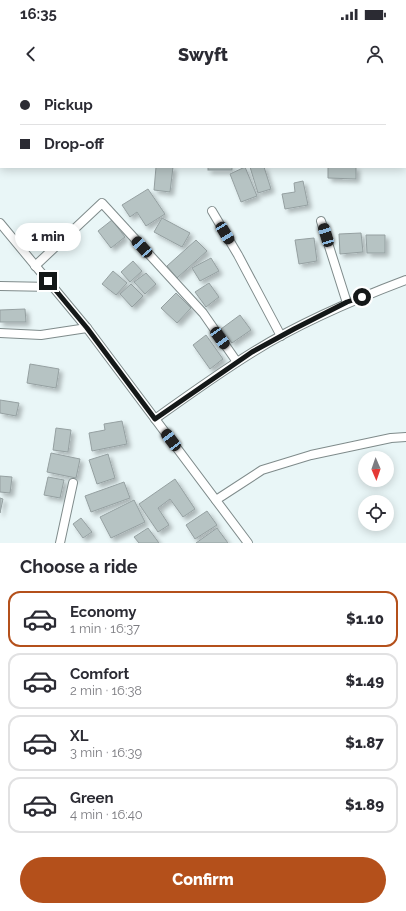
<!DOCTYPE html>
<html lang="en">
<head>
<meta charset="utf-8">
<style>
	:root { --surface:#fff; --page:#f2f2f3; --text:#2b2b33; --muted:#7c7c81; --line:#e1e1e2; --accent:#b4501b }
	body { margin:0; font-family:Raleway,sans-serif; background:var(--page); color:var(--text); height:100vh; display:flex; flex-direction:column; font-size:15px; white-space:nowrap }
	* { box-sizing:border-box; margin:0 }
	p { font-size:13px; color:var(--muted) }
	.icon { flex:none; width:22px; height:22px; fill:none; stroke:currentColor; stroke-width:2; stroke-linecap:round; stroke-linejoin:round }
	.map { position:relative; height:463px; overflow:hidden }
	.drawer { display:flex; flex-direction:column; background:var(--surface); flex:1 }
	.drawer>* { flex:none }
	.hud { position:absolute; left:0px; top:0px; width:406px; height:88px; box-shadow:0 2px 10px #0003; display:grid; align-content:center; height:88px; padding:0 20px; background:var(--surface) }
	.needle { width:26px; rotate:178deg }
	.buttons { position:absolute; left:358px; top:371px; display:grid; gap:8px }
	.buttons a { display:grid; place-items:center; width:36px; height:36px; border-radius:50%; background:var(--surface); box-shadow:0 2px 10px #0003; font-size:20px }
	.end { position:absolute; width:18px; height:18px; margin:-9px; border:5px solid #141818; background:#fff; box-shadow:0 0 0 2px #fff }
	.from { border-radius:50% }
	.bubble { position:absolute; height:28px; border-radius:14px; background:var(--surface); box-shadow:0 2px 10px #0003; font-size:13px; font-weight:800; line-height:28px; text-align:center }
	.car { position:absolute; width:12px; height:24px; margin:-12px -6px; border-radius:5px; box-shadow:0 0 3px 1px #0007; background:linear-gradient(#222 24%,#8ab4d8 0 40%,#222 0 76%,#8ab4d8 0 86%,#222 0) }
	.hud b { display:flex; align-items:center; gap:14px; height:38px; font-size:15px }
	.hud b+b { border-top:1px solid var(--line) }
	.hud i { width:10px; height:10px; background:var(--text) }
	ul { padding:0; list-style:none }
	li { display:flex; align-items:center; gap:12px; height:56px; margin:0 8px 6px; padding:0 12px; border:2px solid var(--line); border-radius:12px }
	li div { flex:1 }
	li b { display:block; font-size:15px }
	li em { font-style:normal; font-weight:800 }
	li.active { border-color:var(--accent) }
	li>.icon { width:36px; height:36px; stroke-width:1.5 }
	h2 { padding:0 20px; font-size:18px; line-height:48px }
	.action { display:flex; gap:8px; margin-top:auto; padding:8px 20px }
	.action a { flex:1; height:46px; border-radius:24px; background:var(--accent); color:#fff; font-size:16px; font-weight:800; line-height:46px; text-align:center }
	.status { display:flex; justify-content:space-between; align-items:center; height:28px; padding:0 20px; background:var(--surface); direction:ltr }
	.status svg { height:11px; fill:currentColor }
	header { display:flex; justify-content:space-between; align-items:center; height:52px; padding:0 20px; background:var(--surface); font-size:18px; font-weight:800 }
	.map>svg:first-child { display:block }
	.building { fill:#b6c3c3; stroke:#95a0a1; filter:url(#shadow) }
	.lines { fill:none; stroke-linecap:round; stroke-linejoin:round }
	.minor-casing { stroke:#7f8b8b; stroke-width:10 }
	.minor { stroke:#fff; stroke-width:8 }
	.route { stroke:#141818; stroke-width:5 }
</style>
</head>
<body>
<div class="status"><b>16:35</b><svg viewBox="0 0 49 12"><path d="M0 12V9h3v3zM5 12V6h3v6zM10 12V3h3v9zM15 12V0h3v12zM26 1h20v11H26zM47 4h2v5h-2z"/></svg></div>
<header><svg class="icon" aria-label="back" viewBox="0 0 24 24"><path d="M15 5l-7 7 7 7"/></svg>Swyft<svg class="icon" aria-label="person" viewBox="0 0 24 24"><circle cx="12" cy="8" r="4"/><path d="M4 21q1-7 8-7t8 7"/></svg></header>
<div class="map">
<svg width="406" height="463" viewBox="0 0 406 463">
	<defs>
		<filter id="shadow"><feDropShadow dx="3.5" dy="3.5" stdDeviation="2" flood-color="#0004"/></filter>
	</defs>
	<rect width="100%" height="100%" fill="#e9f6f7"/>
	<!-- building -->
	<g class="building">
		<polygon points="394,0 406,0 406,16 405,1"/>
		<rect x="0" y="6" width="1" height="31"/>
		<polygon points="156,87 173,87 170,112 154,110"/>
		<rect x="208" y="87" width="24" height="3"/>
		<polygon points="245,87 257,116 241,122 230,94"/>
		<polygon points="250,87 264,87 271,109 258,113"/>
		<polygon points="328,87 356,87 356,99 328,98"/>
		<polygon points="303,101 308,125 285,129 282,114 295,112 294,103"/>
		<polygon points="148,109 165,134 146,146 137,132 130,137 122,125"/>
		<polygon points="162,138 190,153 182,167 154,152"/>
		<polygon points="112,140 125,157 111,168 98,151"/>
		<polygon points="361,153 363,172 340,174 339,154"/>
		<polygon points="366,155 385,155 385,173 367,173"/>
		<polygon points="314,158 317,181 299,184 295,160"/>
		<polygon points="196,160 207,171 177,198 167,186"/>
		<polygon points="211,178 219,191 200,201 192,188"/>
		<polygon points="133,181 142,191 130,202 121,192"/>
		<polygon points="113,191 127,203 116,215 102,204"/>
		<polygon points="146,193 156,204 145,214 134,202"/>
		<polygon points="209,203 219,217 206,227 195,212"/>
		<polygon points="131,204 143,216 132,227 120,214"/>
		<polygon points="176,213 191,228 177,243 161,228"/>
		<polygon points="25,229 26,242 0,242 0,230"/>
		<polygon points="240,235 251,250 232,263 221,249"/>
		<polygon points="206,255 223,279 210,289 193,265"/>
		<polygon points="30,284 59,289 56,308 27,303"/>
		<polygon points="0,320 19,323 16,336 0,333"/>
		<polygon points="122,341 127,364 92,371 89,353 105,350 104,344"/>
		<polygon points="56,348 71,350 68,372 53,370"/>
		<polygon points="51,373 80,379 76,398 47,392"/>
		<polygon points="108,374 115,398 97,404 89,380"/>
		<polygon points="0,396 12,397 10,413 0,412"/>
		<polygon points="48,397 64,400 60,418 44,415"/>
		<polygon points="175,399 195,429 183,437 170,419 158,428 169,445 158,452 139,424"/>
		<polygon points="124,402 130,418 91,432 85,416"/>
		<polygon points="0,418 3,419 0,433"/>
		<polygon points="134,420 145,442 111,458 100,437"/>
		<polygon points="207,431 217,445 195,459 186,445"/>
		<polygon points="81,438 92,452 83,458 73,444"/>
		<polygon points="148,448 159,463 139,463 134,457"/>
		<polygon points="217,448 228,463 196,463"/>
	</g>
	<g class="lines">
		<defs>
			<g id="minor">
				<polyline points="405,47 406,47"/>
				<polyline points="0,50 1,50"/>
				<polyline points="212,131 238,175 281,256"/>
				<polyline points="321,141 347,223"/>
				<polyline points="0,143 87,248 248,463"/>
				<polyline points="35,186 102,123 203,233 237,282"/>
				<polyline points="0,206 53,207"/>
				<polyline points="0,253 41,255 87,248"/>
				<path d="M155 339C187 316 219 293 253 272 301 242 353 220 406 200"/>
				<polyline points="216,420 262,390 311,375 391,358 406,357"/>
				<polyline points="60,463 73,403"/>
			</g>
		</defs>
		<!-- minor casing -->
		<use href="#minor" class="minor-casing"/>
		<!-- minor -->
		<use href="#minor" class="minor"/>
	</g>
	<g class="lines">
		<!-- route -->
		<polyline class="route" points="48,201 87,248 155,339 252,272 294,249 347,222 362,217"/>
	</g>
</svg>
<div class="buttons">
<a><svg class="needle" viewBox="-14 -14 28 28"><path d="M0-13l5 13h-10z" fill="#e53935"/><path d="M0 13l5-13h-10z" fill="#7c7c81"/></svg></a>
<a><svg class="icon" aria-label="locate" viewBox="0 0 24 24"><circle cx="12" cy="12" r="6"/><path d="M12 2v4M12 18v4M2 12h4M18 12h4"/></svg></a>
</div>
<i class="end from" style="left:362px;top:217px"></i>
<i class="end" style="left:48px;top:201px"></i>
<div class="bubble" style="left:15px;top:143px;width:66px">1 min</div>
<i class="car" style="left:225px;top:153px;rotate:149deg"></i>
<i class="car" style="left:326px;top:155px;rotate:343deg"></i>
<i class="car" style="left:142px;top:167px;rotate:318deg"></i>
<i class="car" style="left:220px;top:258px;rotate:145deg"></i>
<i class="car" style="left:171px;top:360px;rotate:323deg"></i>
<div class="hud">
<b><i class="from"></i>Pickup</b>
<b><i></i>Drop-off</b>
</div>
</div>
<section class="drawer">
<h2>Choose a ride</h2>
<ul>
<li class="active"><svg class="icon" aria-label="car" viewBox="0 0 24 24"><path d="M5 17H2v-5l4-1 3-4h7l3 4 3 1v5h-3M9 17h6M6 11h13"/><circle cx="7" cy="17" r="2"/><circle cx="17" cy="17" r="2"/></svg><div><b>Economy</b><p>1 min · 16:37</p></div><em>$1.10</em></li>
<li><svg class="icon" aria-label="car" viewBox="0 0 24 24"><path d="M5 17H2v-5l4-1 3-4h7l3 4 3 1v5h-3M9 17h6M6 11h13"/><circle cx="7" cy="17" r="2"/><circle cx="17" cy="17" r="2"/></svg><div><b>Comfort</b><p>2 min · 16:38</p></div><em>$1.49</em></li>
<li><svg class="icon" aria-label="car" viewBox="0 0 24 24"><path d="M5 17H2v-5l4-1 3-4h7l3 4 3 1v5h-3M9 17h6M6 11h13"/><circle cx="7" cy="17" r="2"/><circle cx="17" cy="17" r="2"/></svg><div><b>XL</b><p>3 min · 16:39</p></div><em>$1.87</em></li>
<li><svg class="icon" aria-label="car" viewBox="0 0 24 24"><path d="M5 17H2v-5l4-1 3-4h7l3 4 3 1v5h-3M9 17h6M6 11h13"/><circle cx="7" cy="17" r="2"/><circle cx="17" cy="17" r="2"/></svg><div><b>Green</b><p>4 min · 16:40</p></div><em>$1.89</em></li>
</ul>
<div class="action"><a>Confirm</a></div>
</section>
</body>
</html>
